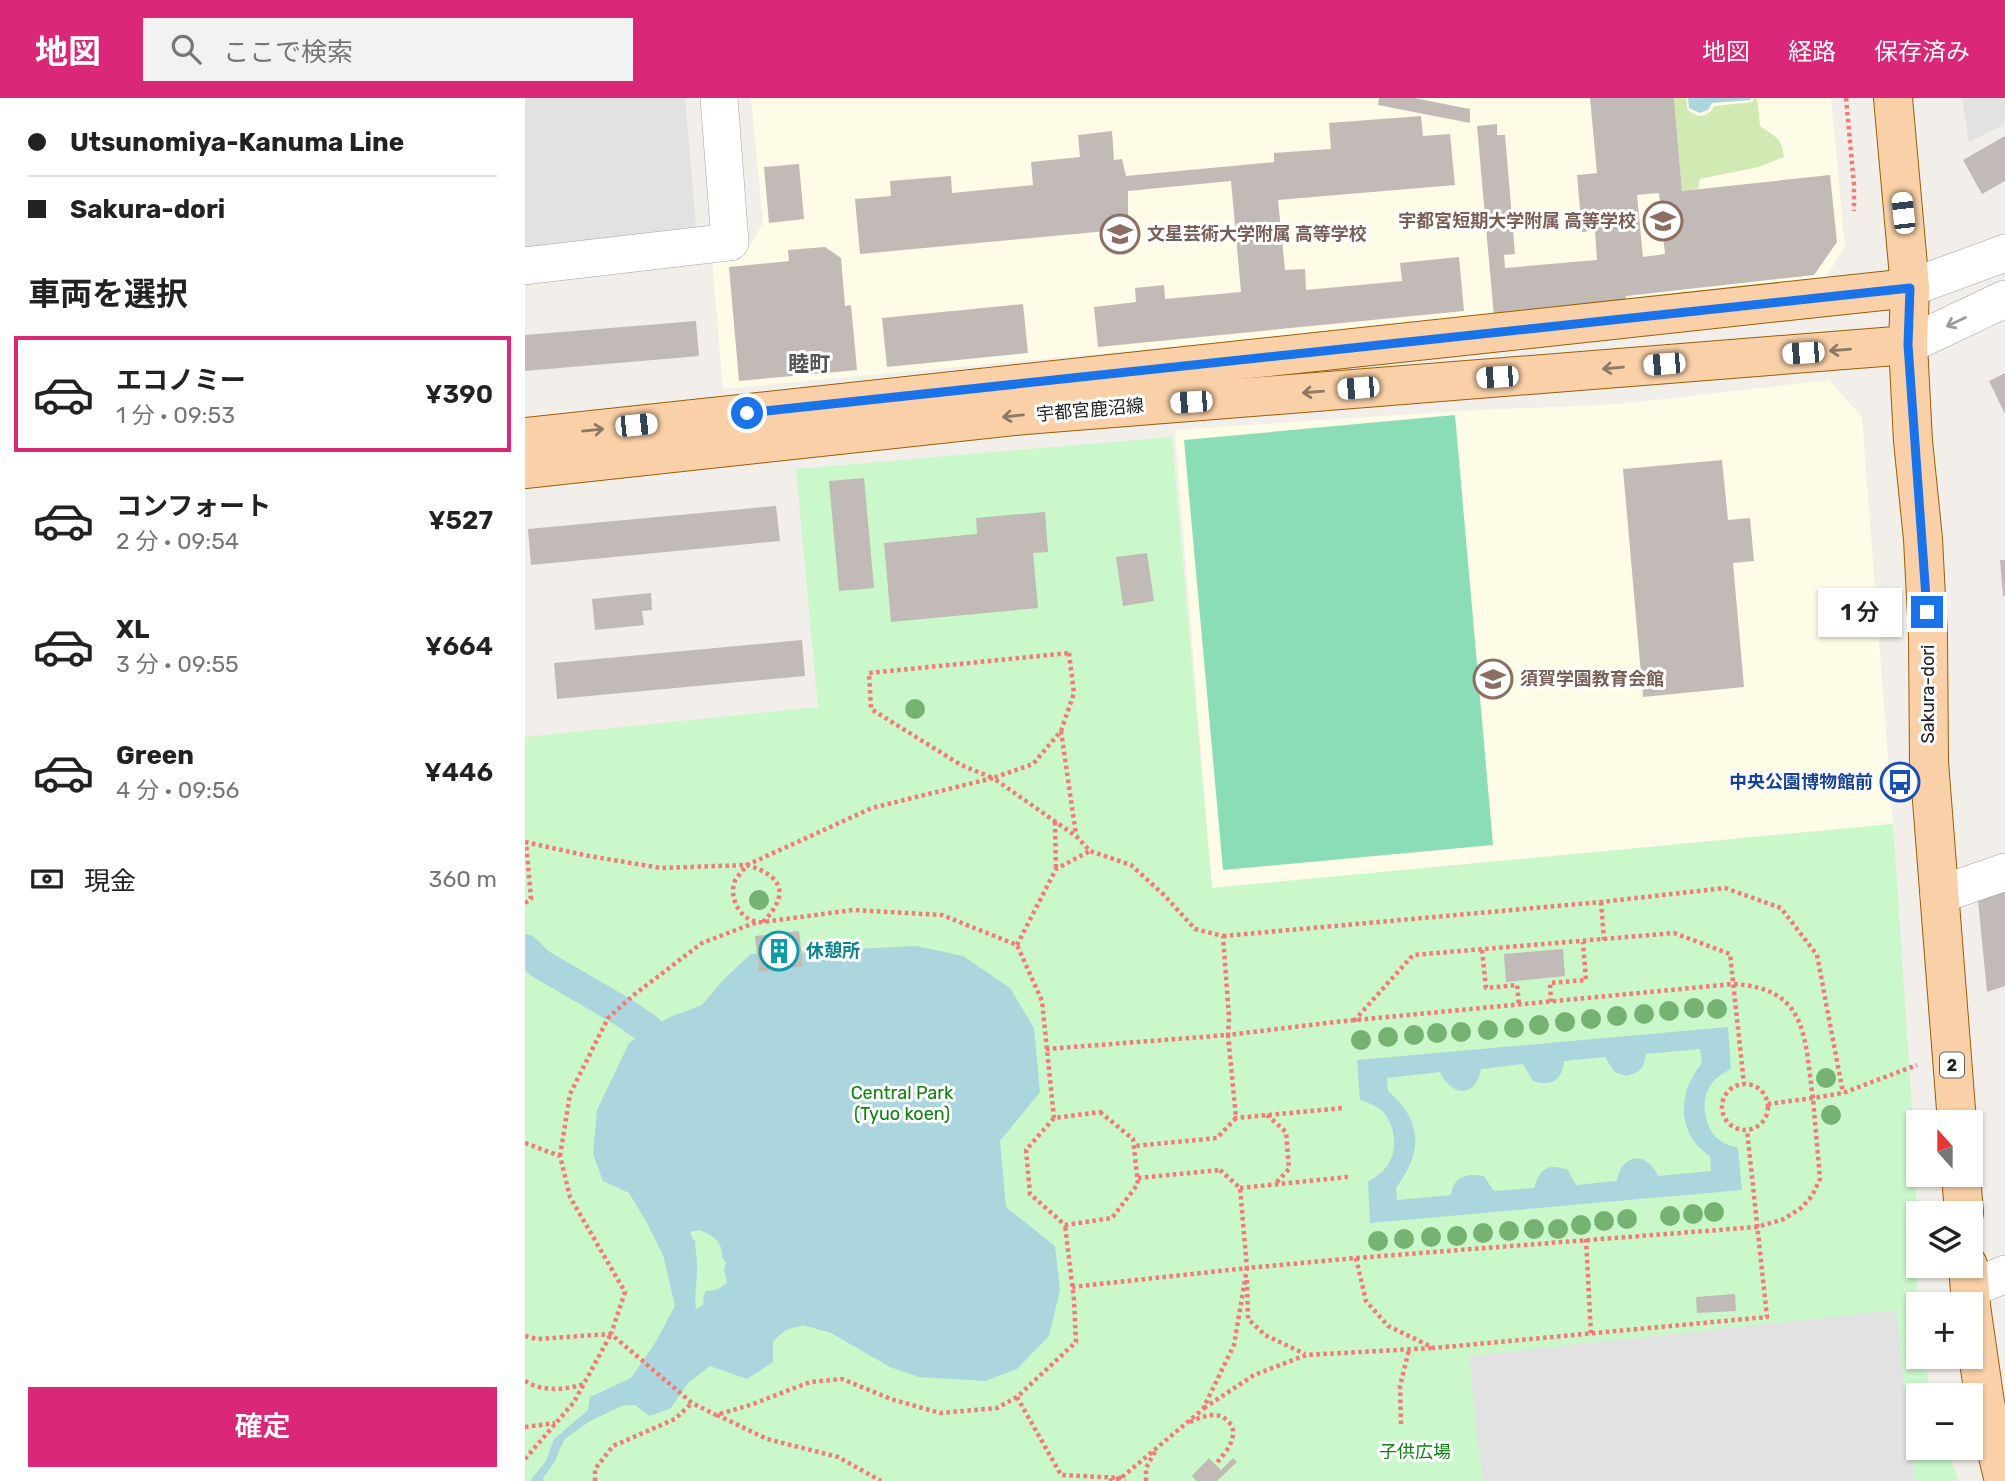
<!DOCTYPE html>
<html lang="ja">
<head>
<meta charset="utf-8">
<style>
	:root { --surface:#fff; --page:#f2f2f2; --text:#222; --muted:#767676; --line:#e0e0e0; --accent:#db2777 }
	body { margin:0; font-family:Rubik,"Noto Sans JP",sans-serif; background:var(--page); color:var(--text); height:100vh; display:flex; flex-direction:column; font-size:26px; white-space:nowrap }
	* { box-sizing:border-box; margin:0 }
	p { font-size:23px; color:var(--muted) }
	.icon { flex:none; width:38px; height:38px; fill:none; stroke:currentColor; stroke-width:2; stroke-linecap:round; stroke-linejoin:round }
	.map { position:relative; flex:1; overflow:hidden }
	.drawer { display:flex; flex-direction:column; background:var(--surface); width:525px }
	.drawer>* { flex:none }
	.hud { display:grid; align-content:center; height:154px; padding:0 28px; background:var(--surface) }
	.needle { width:46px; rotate:339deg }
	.tools { position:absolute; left:1381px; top:1012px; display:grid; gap:14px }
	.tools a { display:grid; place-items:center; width:77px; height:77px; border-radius:0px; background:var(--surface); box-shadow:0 2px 5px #0004; font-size:35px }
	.end { position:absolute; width:32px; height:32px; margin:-16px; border:9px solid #1a73e8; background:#fff; box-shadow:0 0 0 4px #fff }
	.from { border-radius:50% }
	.bubble { position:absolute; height:49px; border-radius:0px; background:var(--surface); box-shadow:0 2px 5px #0004; font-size:23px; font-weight:600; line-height:49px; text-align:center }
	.car { position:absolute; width:21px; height:42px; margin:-21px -10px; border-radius:9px; box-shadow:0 0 5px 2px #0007; background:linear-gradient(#fff 24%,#345 0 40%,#fff 0 76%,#345 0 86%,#fff 0) }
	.hud b { display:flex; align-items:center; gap:24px; height:66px; font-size:26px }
	.hud b+b { border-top:2px solid var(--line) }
	.hud i { width:18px; height:18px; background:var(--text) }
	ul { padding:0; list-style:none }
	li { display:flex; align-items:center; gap:21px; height:116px; margin:0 14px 10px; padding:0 14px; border:4px solid transparent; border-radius:0px }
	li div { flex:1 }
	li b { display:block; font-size:26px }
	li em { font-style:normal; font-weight:600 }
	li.selected { border-color:var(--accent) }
	li>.icon { width:63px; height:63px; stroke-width:1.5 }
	h2 { padding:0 28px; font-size:32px; line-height:84px }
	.pay { display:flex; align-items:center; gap:18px; height:77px; padding:0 28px; font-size:26px }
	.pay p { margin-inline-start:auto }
	.cta { display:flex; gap:14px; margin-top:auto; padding:14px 28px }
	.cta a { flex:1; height:80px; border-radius:0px; background:var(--accent); color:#fff; font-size:28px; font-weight:600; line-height:80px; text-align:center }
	header { display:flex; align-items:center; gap:42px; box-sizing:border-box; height:98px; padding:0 35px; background:var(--accent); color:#fff }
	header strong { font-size:33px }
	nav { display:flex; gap:38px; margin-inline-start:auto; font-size:24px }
	.search { width:490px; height:63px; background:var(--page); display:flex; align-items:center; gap:18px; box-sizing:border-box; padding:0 24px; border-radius:0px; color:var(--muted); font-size:26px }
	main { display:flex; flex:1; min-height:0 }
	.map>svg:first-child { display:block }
	.education { fill:#fefce6 }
	.grass { fill:#d1e9b2 }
	.park { fill:#caf8ca }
	.pitch { fill:#8bddb7 }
	.parking { fill:#e2e2e2 }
	.water { fill:#acd6dd; fill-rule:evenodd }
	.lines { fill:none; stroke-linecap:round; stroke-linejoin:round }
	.canal { stroke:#acd6dd; stroke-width:30 }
	.building { fill:#c2bab6; fill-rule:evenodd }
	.minor-casing { stroke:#a3a3a3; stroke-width:38 }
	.major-casing { stroke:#9a5e06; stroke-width:40 }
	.path { stroke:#f57a77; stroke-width:4.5; stroke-dasharray:3.5 3.5; stroke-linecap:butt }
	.minor { stroke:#fff; stroke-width:37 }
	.major { stroke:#f9d0a7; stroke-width:38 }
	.tree { fill:#76b272 }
	.oneway { stroke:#9c9c9c }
	.oneway2 { stroke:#8e7964 }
	.route { stroke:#1a73e8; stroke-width:9 }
	.labels { text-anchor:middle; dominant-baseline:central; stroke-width:6; stroke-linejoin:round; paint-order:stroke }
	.shield { fill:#fff; stroke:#646464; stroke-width:2 }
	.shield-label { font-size:16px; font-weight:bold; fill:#222 }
	.education-label { font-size:18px; font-weight:bold; fill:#785e54; stroke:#fff; text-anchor:start }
	.street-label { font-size:18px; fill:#222; stroke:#fff }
	.transit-label { font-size:18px; font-weight:bold; fill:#164399; stroke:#fff; text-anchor:end }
	.culture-label { font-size:18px; font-weight:bold; fill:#0d838f; stroke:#fff; text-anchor:start }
	.park-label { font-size:18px; fill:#108011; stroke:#fff }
	.quarter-label { font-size:21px; font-weight:bold; fill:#555; stroke:#fff }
</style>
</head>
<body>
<header>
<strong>地図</strong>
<div class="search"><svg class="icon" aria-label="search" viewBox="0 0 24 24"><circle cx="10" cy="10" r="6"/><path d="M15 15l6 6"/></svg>ここで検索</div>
<nav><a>地図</a><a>経路</a><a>保存済み</a></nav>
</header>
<main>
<section class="drawer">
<div class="hud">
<b><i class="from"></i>Utsunomiya-Kanuma Line</b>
<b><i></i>Sakura-dori</b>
</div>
<h2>車両を選択</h2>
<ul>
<li class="selected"><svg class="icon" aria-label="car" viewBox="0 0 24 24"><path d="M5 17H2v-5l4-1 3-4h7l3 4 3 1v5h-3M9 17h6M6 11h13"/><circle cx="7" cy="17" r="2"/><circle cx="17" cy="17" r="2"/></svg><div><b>エコノミー</b><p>1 分 · 09:53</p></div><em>¥390</em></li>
<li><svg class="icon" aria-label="car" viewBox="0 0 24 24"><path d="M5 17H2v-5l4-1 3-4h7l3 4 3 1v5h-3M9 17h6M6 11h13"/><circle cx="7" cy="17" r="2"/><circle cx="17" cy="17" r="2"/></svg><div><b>コンフォート</b><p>2 分 · 09:54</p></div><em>¥527</em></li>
<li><svg class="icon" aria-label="car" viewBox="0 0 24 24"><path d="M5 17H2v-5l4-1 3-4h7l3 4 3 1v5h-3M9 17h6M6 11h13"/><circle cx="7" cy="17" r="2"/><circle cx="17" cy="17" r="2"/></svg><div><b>XL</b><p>3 分 · 09:55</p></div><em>¥664</em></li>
<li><svg class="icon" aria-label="car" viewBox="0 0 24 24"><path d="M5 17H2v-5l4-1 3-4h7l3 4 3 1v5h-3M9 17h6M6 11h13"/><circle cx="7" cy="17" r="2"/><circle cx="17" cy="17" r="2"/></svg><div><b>Green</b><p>4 分 · 09:56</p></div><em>¥446</em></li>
</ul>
<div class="pay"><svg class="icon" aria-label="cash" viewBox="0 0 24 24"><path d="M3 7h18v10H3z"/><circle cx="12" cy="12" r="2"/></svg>現金<p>360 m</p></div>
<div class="cta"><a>確定</a></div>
</section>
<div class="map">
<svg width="1480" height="1383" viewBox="0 0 1480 1383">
	<rect width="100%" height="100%" fill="#f2eee9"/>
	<!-- education -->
	<g class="education">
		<polygon points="226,0 1306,0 1320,149 1297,185 965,219 198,291 187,162 225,148 238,125"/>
		<polygon points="1304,282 1337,319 1368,726 687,790 650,332 933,313 1095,306"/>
	</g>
	<!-- grass -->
	<path class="grass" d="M1149 0H1161L1162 11C1171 20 1182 21 1189 8L1228 4V0H1232L1235 28C1251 40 1256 38 1259 59L1233 69 1175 81 1173 91 1157 93Z"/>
	<!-- park -->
	<polygon class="park" points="647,339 687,790 1368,726 1391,1071 1393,1258 1400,1258 1405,1297 1393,1297 1393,1349 1421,1349 1434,1383 0,1383 0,639 293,609 271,371"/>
	<!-- pitch -->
	<polygon class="pitch" points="930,317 968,747 698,772 659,342"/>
	<!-- parking -->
	<g class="parking">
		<polygon points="0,0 160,0 172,139 0,156"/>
		<polygon points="1437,0 1480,0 1480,26 1444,44"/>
		<polygon points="1371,1212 1389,1383 957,1383 944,1258"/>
	</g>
	<!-- water -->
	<g class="water">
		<polygon points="1163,0 1226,0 1226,2 1187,5 1183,12 1175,15 1164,10"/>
		<path d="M391 848 438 858 485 890 509 930 515 994 475 1043 481 1109 530 1148 535 1192 524 1238 492 1271 460 1283 394 1279 365 1269 306 1235 278 1227 261 1232 248 1243V1264L222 1281 185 1268 163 1285 145 1311 124 1318 110 1307 97 1308 65 1323 40 1341 34 1352 31 1362 18 1380V1383H5L21 1363 29 1341 63 1312 65 1299 106 1280 130 1245 150 1208 138 1157 122 1125 104 1095 78 1083 68 1056 72 1012 104 945 123 931 145 919 177 907 199 881 226 856ZM174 1132C187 1137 198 1143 197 1159L201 1164 199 1171 202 1184C195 1191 191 1193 181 1193L178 1200 179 1206 171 1211C169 1198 172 1185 172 1172 173 1162 170 1153 170 1143L167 1140 165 1134Z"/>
		<path d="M1203 929 1206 971C1198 975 1190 980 1185 988 1174 1004 1180 1033 1197 1044 1201 1047 1208 1048 1213 1050L1217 1092 845 1125 843 1084C850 1079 859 1074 864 1065 874 1048 869 1020 852 1009 847 1006 841 1004 835 1002L832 962ZM1175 951 1177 965C1152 995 1151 1035 1185 1058L1186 1073 1133 1078C1122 1053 1096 1055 1092 1083L1051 1087 1043 1072C1023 1065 1015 1070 1009 1090L969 1093 959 1078C941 1075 929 1078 926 1097L872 1102 871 1090C898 1054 898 1023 863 993L862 980 915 974C926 999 951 1000 956 971L998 966 1008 983C1027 989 1037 982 1039 963L1080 959 1089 974 1102 978C1116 973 1119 971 1121 956Z"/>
	</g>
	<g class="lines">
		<!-- canal -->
		<polyline class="canal" points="0,851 14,865 98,914 123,931"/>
	</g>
	<!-- building -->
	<g class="building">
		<polygon points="854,0 889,0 945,11 945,25 853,7"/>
		<path d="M1065 0H1149L1157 93 1305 77 1312 144 1289 177 1101 198 1102 207 969 219 952 28 972 26V37H980L990 156 979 157 980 170 1072 162 1070 133 1057 134 1052 77 1072 75ZM1134 95 1140 156 1118 159 1112 97Z"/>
		<polygon points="896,18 898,38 925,36 930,87 753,102 760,172 780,171 781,192 877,183 875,165 934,159 939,213 573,249 569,209 611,204 610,190 639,187 640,201 716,194 706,83 603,93 603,131 335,156 330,101 366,98 365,83 426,78 427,95 508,87 506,64 555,59 553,37 587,33 589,62 597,61 601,78 749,64 749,55 806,51 804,25"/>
		<polygon points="1480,38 1480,83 1457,96 1438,62"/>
		<polygon points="274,66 279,121 244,125 239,69"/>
		<polygon points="300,149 316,160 320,208 326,207 332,272 214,283 204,169 264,163 263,152"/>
		<polygon points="498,206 503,255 362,269 357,220"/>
		<polygon points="171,223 174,258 0,273 0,237"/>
		<polygon points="1480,275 1480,316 1464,283"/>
		<polygon points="1197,362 1203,422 1225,420 1229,463 1208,465 1219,589 1118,599 1098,371"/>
		<polygon points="339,380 349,490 314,493 304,383"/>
		<polygon points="251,408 255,443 6,467 3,431"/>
		<polygon points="520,414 523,454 508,455 513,510 366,524 359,445 452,436 451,420"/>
		<polygon points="622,455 629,503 598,508 591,459"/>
		<polygon points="1475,462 1480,462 1480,498 1478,498"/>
		<polygon points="126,495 127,512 117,513 119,527 70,532 67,501"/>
		<polygon points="277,542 280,578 32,601 29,565"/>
		<polygon points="1480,793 1480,888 1462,894 1453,802"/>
		<polygon points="274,833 278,868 234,874 230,838"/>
		<polygon points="1038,851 1040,878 981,884 979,856"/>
		<polygon points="1210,1196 1211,1213 1172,1215 1171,1199"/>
		<polygon points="684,1360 696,1372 708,1360 712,1364 692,1383 671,1383 667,1378"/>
	</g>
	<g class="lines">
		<defs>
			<g id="minor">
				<polyline points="0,168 205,144 194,0"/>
				<polyline points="1385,190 1480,155"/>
				<polyline points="1383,247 1480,201"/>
				<polyline points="1414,797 1480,774"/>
				<polyline points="1445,1191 1480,1176"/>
			</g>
			<g id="major">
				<polyline points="1368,0 1385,190 1383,247 1388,343 1398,441 1403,538 1404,664 1432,1024"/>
				<polyline points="0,339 1385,190"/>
				<polyline points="0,371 500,317 1383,247"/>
				<polyline points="1436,1076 1439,1115"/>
				<polyline points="1443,1167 1446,1208 1460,1305 1479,1383"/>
			</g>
		</defs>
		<!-- minor casing -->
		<use href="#minor" class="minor-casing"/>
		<!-- major casing -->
		<use href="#major" class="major-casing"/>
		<!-- path -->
		<g class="path">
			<polyline points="1321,0 1329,87 1329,113"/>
			<polygon points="544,555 549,595 536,633 508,666 468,680 436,667 346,611 344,575"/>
			<polyline points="536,633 551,737"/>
			<polyline points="530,724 531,771"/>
			<path d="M0 744 64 758 136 770 222 767 347 710 468 680 551 738 565 753 606 767 639 797 670 831 698 838 704 920 703 937 810 924 1208 886C1284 890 1279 940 1288 1000L1318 995 1392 967"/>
			<polyline points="1076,804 1079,842"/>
			<polyline points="0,805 6,801 1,744"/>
			<path d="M238 824C265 796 258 778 222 767 218 773 211 779 209 785 204 804 219 826 238 824L328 812 417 817 492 847 517 903 529 1020"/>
			<polyline points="698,838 1076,804 1200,790 1256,810 1292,857 1318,995"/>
			<polyline points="492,847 531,771 565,753"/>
			<polyline points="957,852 961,890 992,887 994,907"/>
			<polyline points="1026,904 1025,885 1061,882 1058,844"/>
			<polyline points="829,923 888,857 1149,835 1205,856 1219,986"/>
			<polyline points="521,951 703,937 711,1020 692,1040 609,1048"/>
			<circle cx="1220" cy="1009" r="23"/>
			<polygon points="575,1014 608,1041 613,1086 587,1120 540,1127 505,1096 501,1052 529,1020"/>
			<polyline points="742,1017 761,1034 764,1071 750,1086"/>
			<polyline points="709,1021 711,1020 818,1010"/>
			<polyline points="0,1045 35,1058 45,1099 100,1194 86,1236 167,1305 191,1317 228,1306 285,1284 317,1281 366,1301 415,1315 472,1310 492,1299 551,1244 549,1202 540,1127"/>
			<polyline points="35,1058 45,996 83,920 110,896 177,845 232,824"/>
			<polyline points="695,1072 715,1090 722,1170 831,1160 1232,1129 1259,1121 1276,1110 1287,1098 1295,1081 1288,1000 1243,1006"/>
			<polyline points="613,1080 695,1072"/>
			<polyline points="715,1090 823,1079"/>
			<polyline points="1061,1141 1066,1236"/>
			<polyline points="831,1160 841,1203 863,1228 909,1250 1242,1219 1222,1032"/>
			<polyline points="722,1182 723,1221 740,1237 780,1256"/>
			<polyline points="547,1189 722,1170"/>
			<polyline points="0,1238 12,1241 86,1236"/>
			<path d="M0 1283C18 1294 40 1292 59 1286"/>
			<polyline points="492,1299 536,1377 596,1380 600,1383"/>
			<polyline points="679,1310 729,1277 781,1257 908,1250"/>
			<polyline points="192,1317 242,1341 313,1359 356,1383"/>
			<path d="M665 1324C677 1319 690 1312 702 1322 706 1326 709 1331 708 1337 707 1348 697 1358 691 1366"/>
			<polyline points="876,1326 875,1288 884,1252"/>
			<polyline points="0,1329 30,1325"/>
			<polyline points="0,1361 49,1304 86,1236"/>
			<polyline points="70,1383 70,1371 88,1348 150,1321 167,1305"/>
			<polyline points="584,1383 596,1380 678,1311 709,1247 722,1170"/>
			<polyline points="621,1383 621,1370 631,1352"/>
		</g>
		<!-- minor -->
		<use href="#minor" class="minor"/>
		<!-- major -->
		<use href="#major" class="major"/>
	</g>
	<!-- trees -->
	<g class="tree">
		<circle cx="390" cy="611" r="10"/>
		<circle cx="234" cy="802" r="10"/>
		<circle cx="1169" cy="910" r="10"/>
		<circle cx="1192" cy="911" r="10"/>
		<circle cx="1144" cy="913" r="10"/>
		<circle cx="1119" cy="916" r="10"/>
		<circle cx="1092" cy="918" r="10"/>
		<circle cx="1066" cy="921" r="10"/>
		<circle cx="1040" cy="924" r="10"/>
		<circle cx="1014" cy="927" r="10"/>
		<circle cx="989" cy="930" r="10"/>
		<circle cx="963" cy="932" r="10"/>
		<circle cx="936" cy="934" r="10"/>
		<circle cx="912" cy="935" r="10"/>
		<circle cx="889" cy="937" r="10"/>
		<circle cx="863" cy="939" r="10"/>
		<circle cx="836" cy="942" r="10"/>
		<circle cx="1301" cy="980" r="10"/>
		<circle cx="1306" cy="1017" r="10"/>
		<circle cx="1189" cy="1114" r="10"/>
		<circle cx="1168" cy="1116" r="10"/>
		<circle cx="1145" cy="1118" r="10"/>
		<circle cx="1102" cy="1121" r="10"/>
		<circle cx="1079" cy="1123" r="10"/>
		<circle cx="1056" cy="1127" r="10"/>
		<circle cx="1009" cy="1131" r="10"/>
		<circle cx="1033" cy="1131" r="10"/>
		<circle cx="984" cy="1133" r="10"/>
		<circle cx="958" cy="1135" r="10"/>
		<circle cx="932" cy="1138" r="10"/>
		<circle cx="906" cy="1139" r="10"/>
		<circle cx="879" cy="1141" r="10"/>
		<circle cx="853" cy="1143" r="10"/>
	</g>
	<!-- one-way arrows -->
	<defs><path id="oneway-shaft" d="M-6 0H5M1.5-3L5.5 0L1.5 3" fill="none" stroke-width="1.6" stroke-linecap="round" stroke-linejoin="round" transform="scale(1.75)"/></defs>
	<use class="oneway" href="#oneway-shaft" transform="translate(1431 224) rotate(155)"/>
	<g class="oneway2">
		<use href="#oneway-shaft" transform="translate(1315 252) rotate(175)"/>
		<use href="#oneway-shaft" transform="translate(1088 270) rotate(175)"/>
		<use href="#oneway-shaft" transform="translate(788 294) rotate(175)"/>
		<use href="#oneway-shaft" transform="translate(488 318) rotate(174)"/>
		<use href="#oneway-shaft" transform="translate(68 332) rotate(-6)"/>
	</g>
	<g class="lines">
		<!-- route -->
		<polyline class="route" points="222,315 1385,190 1383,247 1402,514"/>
	</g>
	<!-- icons -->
	<defs>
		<symbol id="school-ring" viewBox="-11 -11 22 22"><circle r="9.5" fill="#fff" stroke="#8d6e63" stroke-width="1.5"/><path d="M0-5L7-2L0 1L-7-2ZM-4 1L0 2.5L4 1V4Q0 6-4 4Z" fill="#8d6e63"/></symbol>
		<symbol id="bus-ring" viewBox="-11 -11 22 22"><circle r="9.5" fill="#fff" stroke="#1a4fb4" stroke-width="1.5"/><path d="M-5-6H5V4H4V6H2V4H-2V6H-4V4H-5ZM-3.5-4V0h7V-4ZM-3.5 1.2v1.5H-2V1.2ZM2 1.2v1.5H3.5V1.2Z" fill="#1a4fb4"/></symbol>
		<symbol id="building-ring" viewBox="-11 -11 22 22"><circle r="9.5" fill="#fff" stroke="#0f9aa8" stroke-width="1.5"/><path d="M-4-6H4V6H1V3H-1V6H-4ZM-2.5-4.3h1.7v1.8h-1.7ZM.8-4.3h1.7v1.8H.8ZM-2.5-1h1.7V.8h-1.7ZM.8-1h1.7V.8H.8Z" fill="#0f9aa8"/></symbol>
	</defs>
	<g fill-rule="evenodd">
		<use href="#school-ring" x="1116" y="101" width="44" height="44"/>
		<use href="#school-ring" x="573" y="114" width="44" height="44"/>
		<use href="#school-ring" x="946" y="559" width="44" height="44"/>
		<use href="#bus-ring" x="1353" y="662" width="44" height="44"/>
		<use href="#building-ring" x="232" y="831" width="44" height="44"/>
	</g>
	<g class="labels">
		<!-- shield labels -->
		<rect class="shield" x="1415" y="954.5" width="24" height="25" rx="5"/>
		<g class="shield-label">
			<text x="1427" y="967">2</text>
		</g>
		<!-- education labels -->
		<g class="education-label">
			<text x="1111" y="123" text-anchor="end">宇都宮短期大学附属 高等学校</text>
			<text x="622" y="136">文星芸術大学附属 高等学校</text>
			<text x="995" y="581">須賀学園教育会館</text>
		</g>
		<!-- street labels -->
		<g class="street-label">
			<text transform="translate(565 312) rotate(-5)">宇都宮鹿沼線</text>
			<text transform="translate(1403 596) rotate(-90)">Sakura-dori</text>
		</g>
		<!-- transit labels -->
		<g class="transit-label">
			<text x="1348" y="684">中央公園博物館前</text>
		</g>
		<!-- culture labels -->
		<g class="culture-label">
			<text x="281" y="853">休憩所</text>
		</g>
		<!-- park labels -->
		<g class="park-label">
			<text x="377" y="995">Central Park<tspan x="377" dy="21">(Tyuo koen)</tspan></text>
			<text x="890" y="1354">子供広場</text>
		</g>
		<!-- quarter labels -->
		<g class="quarter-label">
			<text x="284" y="265">睦町</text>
		</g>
	</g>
</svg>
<div class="tools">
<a><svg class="needle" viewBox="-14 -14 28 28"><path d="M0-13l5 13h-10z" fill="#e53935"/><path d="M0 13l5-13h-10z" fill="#767676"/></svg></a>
<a><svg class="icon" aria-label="layers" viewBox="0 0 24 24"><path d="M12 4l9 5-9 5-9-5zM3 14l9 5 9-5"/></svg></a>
<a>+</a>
<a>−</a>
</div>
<i class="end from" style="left:222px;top:315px"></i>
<i class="end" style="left:1402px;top:514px"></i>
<div class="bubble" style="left:1293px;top:490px;width:84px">1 分</div>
<i class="car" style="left:1378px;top:115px;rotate:354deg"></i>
<i class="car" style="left:1278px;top:255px;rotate:266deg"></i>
<i class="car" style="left:1139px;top:266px;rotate:265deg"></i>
<i class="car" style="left:972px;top:279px;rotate:266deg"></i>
<i class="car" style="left:833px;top:290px;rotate:265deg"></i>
<i class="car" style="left:666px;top:304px;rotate:266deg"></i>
<i class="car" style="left:111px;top:327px;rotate:84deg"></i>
</div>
</main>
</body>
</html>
